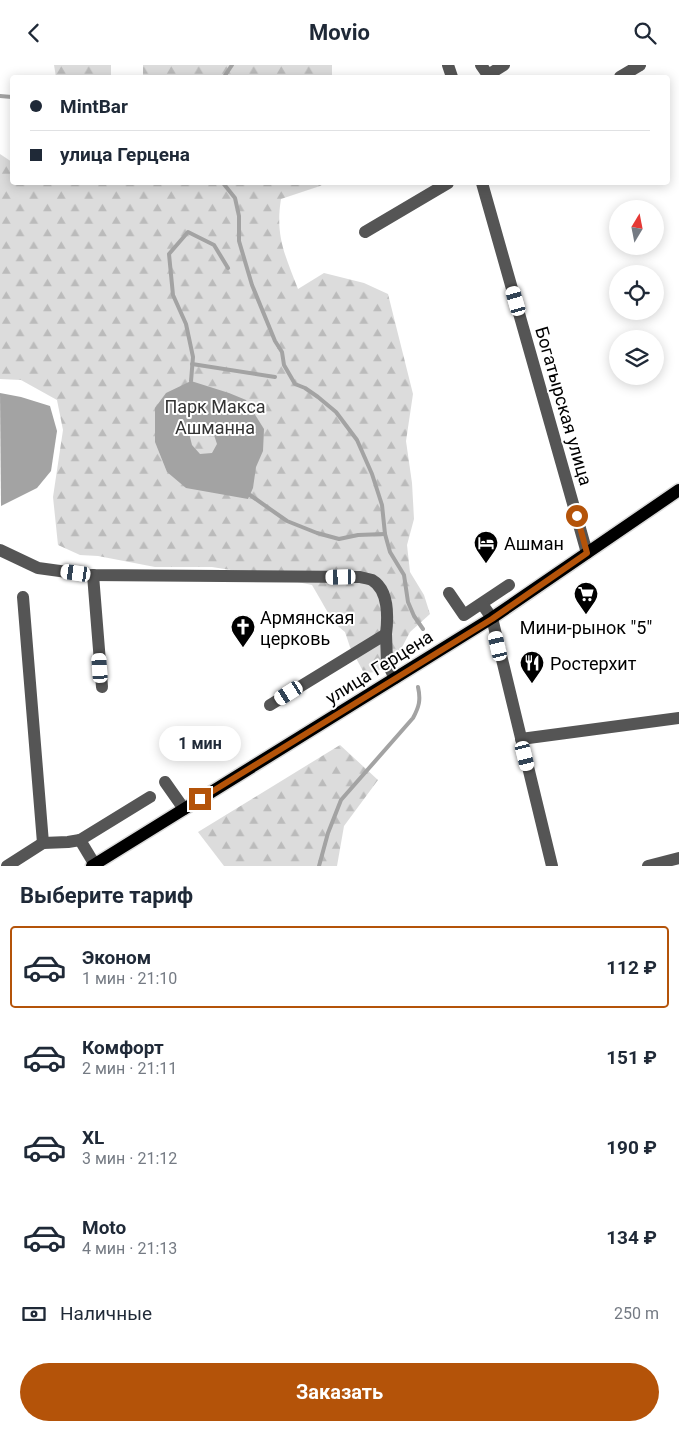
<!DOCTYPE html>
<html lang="ru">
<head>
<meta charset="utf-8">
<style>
	:root { --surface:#fff; --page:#f6f6f7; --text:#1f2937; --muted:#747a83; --line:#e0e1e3; --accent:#b45309 }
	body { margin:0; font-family:Roboto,sans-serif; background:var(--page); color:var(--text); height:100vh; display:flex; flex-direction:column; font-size:19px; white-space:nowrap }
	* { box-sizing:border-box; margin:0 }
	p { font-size:16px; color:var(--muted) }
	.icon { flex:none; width:28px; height:28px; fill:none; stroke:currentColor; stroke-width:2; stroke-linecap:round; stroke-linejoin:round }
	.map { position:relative; height:801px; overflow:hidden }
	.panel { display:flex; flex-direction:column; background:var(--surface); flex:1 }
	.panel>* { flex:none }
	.banner { position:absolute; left:10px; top:10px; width:660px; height:110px; border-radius:5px; box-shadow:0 2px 12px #0003; display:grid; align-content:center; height:110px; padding:0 20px; background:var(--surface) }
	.needle { width:32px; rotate:10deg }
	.controls { position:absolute; left:609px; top:135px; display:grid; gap:10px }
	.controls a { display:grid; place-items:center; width:55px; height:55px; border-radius:50%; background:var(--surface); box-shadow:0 2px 12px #0003; font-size:25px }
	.end { position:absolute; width:22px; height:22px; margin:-11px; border:6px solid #b45309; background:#fff; box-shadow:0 0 0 2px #fff }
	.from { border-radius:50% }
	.bubble { position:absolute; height:35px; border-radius:18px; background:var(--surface); box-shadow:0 2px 12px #0003; font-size:16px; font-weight:700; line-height:35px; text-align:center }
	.car { position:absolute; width:15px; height:30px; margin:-15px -8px; border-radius:6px; box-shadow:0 0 4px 1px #0007; background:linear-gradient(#fff 24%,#345 0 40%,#fff 0 76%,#345 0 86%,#fff 0) }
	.banner b { display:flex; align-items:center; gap:18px; height:48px; font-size:19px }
	.banner b+b { border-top:1px solid var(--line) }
	.banner i { width:12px; height:12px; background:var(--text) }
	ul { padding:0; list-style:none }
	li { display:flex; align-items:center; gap:15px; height:82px; margin:0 10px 8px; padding:0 10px; border:2px solid transparent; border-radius:5px }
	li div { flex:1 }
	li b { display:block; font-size:19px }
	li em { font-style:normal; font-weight:700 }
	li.active { border-color:var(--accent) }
	li>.icon { width:45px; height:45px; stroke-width:1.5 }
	h2 { padding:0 20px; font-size:22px; line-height:60px }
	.pay { display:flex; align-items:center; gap:12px; height:55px; padding:0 20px; font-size:19px }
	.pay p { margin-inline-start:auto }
	.button { display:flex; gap:10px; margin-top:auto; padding:10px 20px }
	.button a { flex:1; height:58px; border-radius:30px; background:var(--accent); color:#fff; font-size:20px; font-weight:700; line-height:58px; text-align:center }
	header { display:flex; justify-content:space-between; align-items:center; height:65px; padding:0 20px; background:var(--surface); font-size:22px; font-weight:700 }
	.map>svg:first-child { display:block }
	.forest { fill:url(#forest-firs) }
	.water { fill:#a3a3a3; fill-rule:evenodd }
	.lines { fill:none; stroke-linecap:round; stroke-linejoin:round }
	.stream { stroke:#a3a3a3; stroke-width:4 }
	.major-casing { stroke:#dbdbdb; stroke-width:15 }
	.minor { stroke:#555; stroke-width:12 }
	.major { stroke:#000; stroke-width:12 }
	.route { stroke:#b45309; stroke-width:6 }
	.labels { text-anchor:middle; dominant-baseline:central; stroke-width:4; stroke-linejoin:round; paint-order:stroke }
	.park-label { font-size:18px; fill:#333; stroke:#fff }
	.street-label { font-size:18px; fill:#000; stroke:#fff }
	.poi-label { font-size:18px; fill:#000; stroke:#fff; text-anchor:start }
</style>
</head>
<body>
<header><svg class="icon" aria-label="back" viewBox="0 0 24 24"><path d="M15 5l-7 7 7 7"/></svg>Movio<svg class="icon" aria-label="search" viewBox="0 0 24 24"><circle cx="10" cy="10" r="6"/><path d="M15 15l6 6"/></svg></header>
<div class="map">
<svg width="679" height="801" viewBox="0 0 679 801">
	<defs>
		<pattern id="forest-firs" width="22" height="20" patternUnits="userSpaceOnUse" patternTransform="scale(1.25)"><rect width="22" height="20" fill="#dcdcdc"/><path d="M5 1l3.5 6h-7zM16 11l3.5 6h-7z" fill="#bbb"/></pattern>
	</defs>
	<rect width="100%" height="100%" fill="#fff"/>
	<!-- forest -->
	<g class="forest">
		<polygon points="54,0 111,0 111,12 56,12"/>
		<rect x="143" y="0" width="189" height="12"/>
		<path d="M0 89 12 97V118H325L320 121 281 134C275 171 285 190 298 224L324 208 364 218 388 229 413 329 406 376 412 418 414 454 407 480 410 507 424 530 430 549 410 567 400 586 377 607 364 608 350 582 345 567 334 558 312 520 269 511 212 502H155L98 491 80 490 58 480 53 432 63 365 57 335 21 315 0 314Z"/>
		<polygon points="340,680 378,715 344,761 337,801 224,801 198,767"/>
	</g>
	<!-- water -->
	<g class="water">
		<path d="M191 316 229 328 246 335 264 364 263 386 256 402 253 423 248 434 186 423 167 407 155 377V343L166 328ZM195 363H206L214 370 217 379 212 388 200 389 192 380 189 368Z"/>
		<polygon points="0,328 21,332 50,341 57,366 51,406 37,423 1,441"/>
	</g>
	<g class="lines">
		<!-- stream -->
		<g class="stream">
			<polyline points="224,12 232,0"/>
			<polyline points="0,31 12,32"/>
			<polyline points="223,118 235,133 239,151 239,176 252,220 275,276 282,287 284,300 295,319 305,323 318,332 336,347 357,375 372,409 382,440 385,469 390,487 404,510 408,537 414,551 423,564"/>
			<polyline points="192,299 275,312"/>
			<polyline points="191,316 193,292 186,259 173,230 169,189 188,167 214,180 228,203"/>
			<polyline points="250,430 287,456 317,468 339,474 358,470 385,469"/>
			<path d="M319 801 328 768 341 735 413 653C419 642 421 635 418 622"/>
		</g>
		<defs>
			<polyline id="major" points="92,801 492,553 679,425"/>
		</defs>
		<!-- major casing -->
		<use href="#major" class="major-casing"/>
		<!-- minor -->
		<g class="minor">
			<polyline points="448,0 452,12"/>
			<polyline points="481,0 488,10 504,0"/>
			<polyline points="620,12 640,0"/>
			<polyline points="482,118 587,488"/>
			<polyline points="365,167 448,118"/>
			<path d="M0 485 38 503 89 510 360 512C364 513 369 514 372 515 389 525 388 553 386 569"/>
			<polyline points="93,510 102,622"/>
			<polyline points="449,528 464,550 509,520"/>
			<polyline points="23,532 43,778"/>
			<polyline points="482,539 492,553 552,801"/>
			<polyline points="270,640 386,569 387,598 395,613"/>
			<polyline points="521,674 679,653"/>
			<polyline points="165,717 184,744"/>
			<polyline points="80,775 95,800"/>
			<polyline points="7,801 43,778 68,777 80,775 150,732"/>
			<polyline points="648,801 679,793"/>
		</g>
		<!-- major -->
		<use href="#major" class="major"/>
	</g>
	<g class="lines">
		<!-- route -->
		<polyline class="route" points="200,734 492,554 587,488 577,451"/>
	</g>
	<!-- icons -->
	<defs>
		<symbol id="hotel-pin" viewBox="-11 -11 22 30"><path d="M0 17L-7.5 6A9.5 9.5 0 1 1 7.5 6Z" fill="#000" stroke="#fff"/><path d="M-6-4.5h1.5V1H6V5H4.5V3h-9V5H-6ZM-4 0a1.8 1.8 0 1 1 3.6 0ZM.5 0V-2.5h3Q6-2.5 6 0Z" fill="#fff"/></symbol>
		<symbol id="supermarket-pin" viewBox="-11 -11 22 30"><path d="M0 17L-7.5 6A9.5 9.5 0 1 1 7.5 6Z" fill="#000" stroke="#fff"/><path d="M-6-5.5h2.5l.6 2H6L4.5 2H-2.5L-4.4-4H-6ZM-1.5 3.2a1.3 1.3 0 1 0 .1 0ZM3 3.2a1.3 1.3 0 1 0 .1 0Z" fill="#fff"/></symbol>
		<symbol id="church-pin" viewBox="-11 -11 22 30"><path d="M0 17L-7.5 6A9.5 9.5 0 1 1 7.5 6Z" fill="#000" stroke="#fff"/><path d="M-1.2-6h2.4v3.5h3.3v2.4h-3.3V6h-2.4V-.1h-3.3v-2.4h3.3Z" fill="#fff"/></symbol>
		<symbol id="restaurant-pin" viewBox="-11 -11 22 30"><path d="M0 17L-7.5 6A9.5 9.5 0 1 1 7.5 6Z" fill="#000" stroke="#fff"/><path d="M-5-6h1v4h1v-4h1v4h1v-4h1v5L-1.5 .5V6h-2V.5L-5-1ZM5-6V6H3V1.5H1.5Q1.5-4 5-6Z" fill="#fff"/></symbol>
	</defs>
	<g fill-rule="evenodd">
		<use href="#hotel-pin" x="472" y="464" width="28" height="38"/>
		<use href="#supermarket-pin" x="572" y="515" width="28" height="38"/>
		<use href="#church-pin" x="229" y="548" width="28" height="38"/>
		<use href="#restaurant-pin" x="518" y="584" width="28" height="38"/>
	</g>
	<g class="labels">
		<!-- park labels -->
		<g class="park-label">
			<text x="215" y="341">Парк Макса<tspan x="215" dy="21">Ашманна</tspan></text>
		</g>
		<!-- street labels -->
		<g class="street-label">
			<text transform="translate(564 341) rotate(74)">Богатырская улица</text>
			<text transform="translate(379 602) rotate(-32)">улица Герцена</text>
		</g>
		<!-- poi labels -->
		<g class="poi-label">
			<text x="504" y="478">Ашман</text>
			<text x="260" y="552">Армянская<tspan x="260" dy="21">церковь</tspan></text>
			<text x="586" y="562" text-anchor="middle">Мини-рынок "5"</text>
			<text x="550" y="598">Ростерхит</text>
		</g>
	</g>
</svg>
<div class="controls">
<a><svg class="needle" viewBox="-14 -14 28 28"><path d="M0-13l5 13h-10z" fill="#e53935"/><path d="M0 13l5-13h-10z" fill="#747a83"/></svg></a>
<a><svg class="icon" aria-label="locate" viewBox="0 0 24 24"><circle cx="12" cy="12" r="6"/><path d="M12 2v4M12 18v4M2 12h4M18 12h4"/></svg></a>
<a><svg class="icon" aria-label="layers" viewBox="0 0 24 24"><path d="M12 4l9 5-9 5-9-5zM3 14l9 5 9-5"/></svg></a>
</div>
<i class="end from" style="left:577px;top:451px"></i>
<i class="end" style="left:200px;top:734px"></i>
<div class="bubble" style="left:159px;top:661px;width:82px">1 мин</div>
<i class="car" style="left:516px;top:236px;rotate:344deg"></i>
<i class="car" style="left:76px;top:508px;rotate:278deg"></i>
<i class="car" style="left:341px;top:512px;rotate:269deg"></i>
<i class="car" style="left:498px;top:581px;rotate:347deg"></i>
<i class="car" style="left:100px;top:603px;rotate:356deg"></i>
<i class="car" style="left:289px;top:628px;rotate:238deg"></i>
<i class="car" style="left:525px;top:691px;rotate:166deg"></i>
<div class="banner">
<b><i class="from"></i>MintBar</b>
<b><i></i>улица Герцена</b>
</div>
</div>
<section class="panel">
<h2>Выберите тариф</h2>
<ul>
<li class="active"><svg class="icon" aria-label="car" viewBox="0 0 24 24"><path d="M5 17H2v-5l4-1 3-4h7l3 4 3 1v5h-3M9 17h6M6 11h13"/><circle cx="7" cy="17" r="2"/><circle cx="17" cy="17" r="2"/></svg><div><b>Эконом</b><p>1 мин · 21:10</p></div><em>112 ₽</em></li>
<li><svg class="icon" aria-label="car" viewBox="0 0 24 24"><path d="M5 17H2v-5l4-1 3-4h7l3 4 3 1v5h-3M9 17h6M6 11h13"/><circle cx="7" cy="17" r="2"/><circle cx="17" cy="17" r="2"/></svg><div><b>Комфорт</b><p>2 мин · 21:11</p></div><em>151 ₽</em></li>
<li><svg class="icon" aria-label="car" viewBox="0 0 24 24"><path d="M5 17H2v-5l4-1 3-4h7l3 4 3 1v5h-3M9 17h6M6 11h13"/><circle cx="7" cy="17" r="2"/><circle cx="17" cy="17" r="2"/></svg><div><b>XL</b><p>3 мин · 21:12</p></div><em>190 ₽</em></li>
<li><svg class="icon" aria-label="car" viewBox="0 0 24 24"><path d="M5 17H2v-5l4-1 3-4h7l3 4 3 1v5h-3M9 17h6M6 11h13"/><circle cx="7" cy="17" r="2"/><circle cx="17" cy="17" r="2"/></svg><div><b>Moto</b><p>4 мин · 21:13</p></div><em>134 ₽</em></li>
</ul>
<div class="pay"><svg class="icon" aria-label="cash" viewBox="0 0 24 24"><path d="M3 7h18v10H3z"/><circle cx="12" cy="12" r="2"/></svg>Наличные<p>250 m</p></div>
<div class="button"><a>Заказать</a></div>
</section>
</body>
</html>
